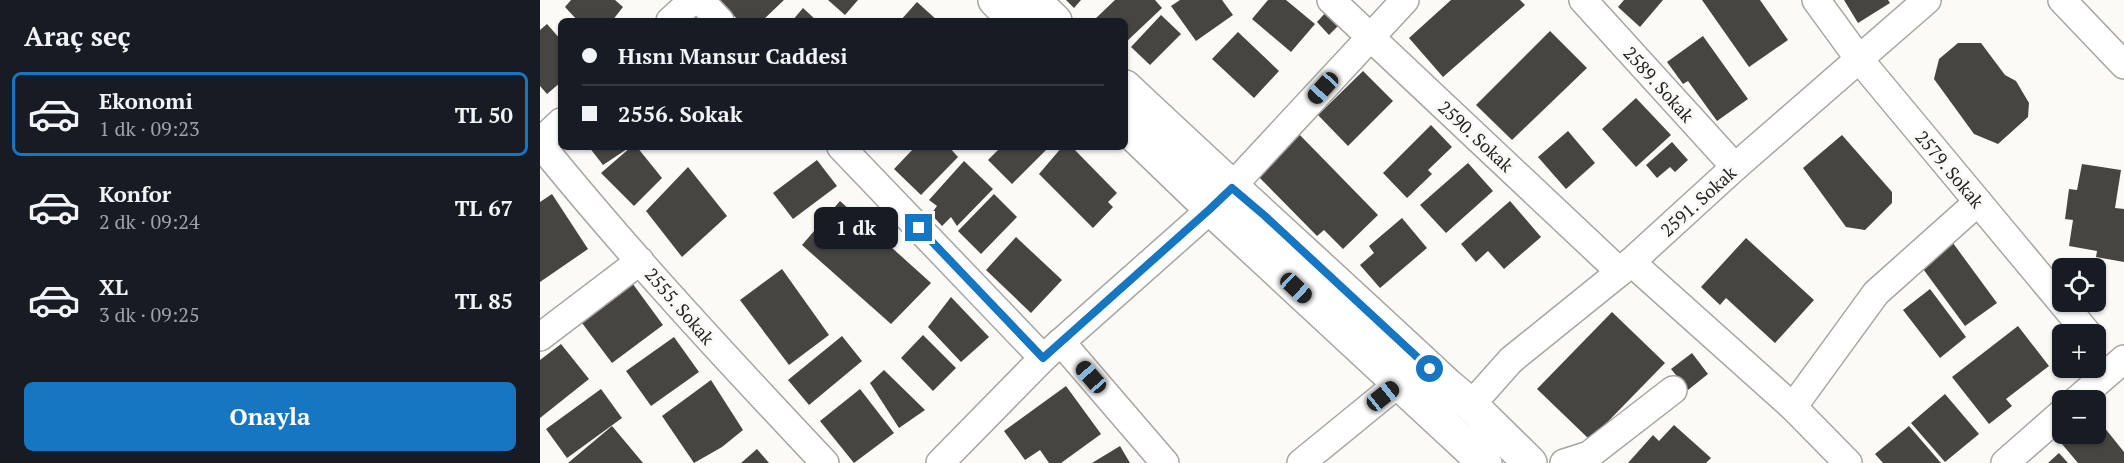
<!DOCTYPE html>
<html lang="tr">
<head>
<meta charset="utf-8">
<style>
	:root { --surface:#171b24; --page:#242831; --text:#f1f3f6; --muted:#9ea1a6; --line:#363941; --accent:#1676c2 }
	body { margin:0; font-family:"PT Serif",serif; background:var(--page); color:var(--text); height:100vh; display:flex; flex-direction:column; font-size:22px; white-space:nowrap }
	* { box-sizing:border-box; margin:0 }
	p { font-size:20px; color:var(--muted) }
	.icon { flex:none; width:33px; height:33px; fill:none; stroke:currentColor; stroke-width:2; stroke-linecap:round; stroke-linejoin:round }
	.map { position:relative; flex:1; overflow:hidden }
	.drawer { display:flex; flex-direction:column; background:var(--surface); width:540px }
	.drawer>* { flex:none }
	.hud { position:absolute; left:18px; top:18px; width:570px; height:132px; border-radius:9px; box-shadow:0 2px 4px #0004; display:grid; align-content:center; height:132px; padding:0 24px; background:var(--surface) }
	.controls { position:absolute; left:1512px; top:258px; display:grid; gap:12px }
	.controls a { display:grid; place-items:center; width:54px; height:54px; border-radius:9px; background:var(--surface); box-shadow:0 2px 4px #0004; font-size:30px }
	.end { position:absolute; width:27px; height:27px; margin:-14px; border:8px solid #1676c2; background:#fff; box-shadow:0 0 0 3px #fff }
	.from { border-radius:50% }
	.bubble { position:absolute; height:42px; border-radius:9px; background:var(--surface); box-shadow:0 2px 4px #0004; font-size:20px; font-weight:800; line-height:42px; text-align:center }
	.car { position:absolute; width:18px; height:36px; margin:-18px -9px; border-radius:8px; box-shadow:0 0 4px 2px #0007; background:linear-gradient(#222 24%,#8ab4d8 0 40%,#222 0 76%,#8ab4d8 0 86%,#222 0) }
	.hud b { display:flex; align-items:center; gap:21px; height:57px; font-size:22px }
	.hud b+b { border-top:2px solid var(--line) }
	.hud i { width:15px; height:15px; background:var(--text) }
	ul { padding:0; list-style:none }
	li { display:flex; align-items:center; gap:18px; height:84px; margin:0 12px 9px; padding:0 12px; border:3px solid transparent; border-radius:9px }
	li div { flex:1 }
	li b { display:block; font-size:22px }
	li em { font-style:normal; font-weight:800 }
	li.current { border-color:var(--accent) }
	li>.icon { width:54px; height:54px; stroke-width:1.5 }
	h2 { padding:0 24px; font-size:27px; line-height:72px }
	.action { display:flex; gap:12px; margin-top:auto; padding:12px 24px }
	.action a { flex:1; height:69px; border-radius:9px; background:var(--accent); color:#fff; font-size:24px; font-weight:800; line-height:69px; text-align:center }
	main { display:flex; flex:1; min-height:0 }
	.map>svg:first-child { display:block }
	.building { fill:#464542 }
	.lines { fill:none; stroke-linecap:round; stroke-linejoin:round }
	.minor-casing { stroke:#a8a6a3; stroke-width:30 }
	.major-casing { stroke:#a8a6a3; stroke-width:36 }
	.minor { stroke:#fff; stroke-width:27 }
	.major { stroke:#fff; stroke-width:33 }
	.route { stroke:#1676c2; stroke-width:8 }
	.labels { text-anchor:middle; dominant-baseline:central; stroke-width:6; stroke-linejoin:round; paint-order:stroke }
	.street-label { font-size:18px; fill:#242322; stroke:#fcfaf6 }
</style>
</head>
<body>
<main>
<section class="drawer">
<h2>Araç seç</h2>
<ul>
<li class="current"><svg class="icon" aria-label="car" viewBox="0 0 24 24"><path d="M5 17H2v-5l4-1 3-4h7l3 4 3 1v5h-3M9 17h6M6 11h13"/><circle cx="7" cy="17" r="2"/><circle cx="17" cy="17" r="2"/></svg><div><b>Ekonomi</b><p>1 dk · 09:23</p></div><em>TL 50</em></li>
<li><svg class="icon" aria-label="car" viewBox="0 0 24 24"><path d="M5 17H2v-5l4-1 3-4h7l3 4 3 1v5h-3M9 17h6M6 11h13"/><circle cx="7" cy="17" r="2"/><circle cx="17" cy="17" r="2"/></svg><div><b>Konfor</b><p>2 dk · 09:24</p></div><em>TL 67</em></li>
<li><svg class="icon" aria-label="car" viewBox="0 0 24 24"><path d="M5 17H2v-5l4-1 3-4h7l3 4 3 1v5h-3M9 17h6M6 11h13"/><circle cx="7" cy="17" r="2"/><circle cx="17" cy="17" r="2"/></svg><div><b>XL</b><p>3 dk · 09:25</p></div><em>TL 85</em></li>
</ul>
<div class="action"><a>Onayla</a></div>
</section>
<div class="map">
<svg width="1584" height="463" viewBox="0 0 1584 463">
	<rect width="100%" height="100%" fill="#fcfaf6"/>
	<!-- building -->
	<g class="building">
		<polygon points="31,0 75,0 83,7 72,21 38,21 25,7"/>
		<polygon points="179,0 244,0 222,21 207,21 205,19 199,21"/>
		<polygon points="288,0 318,0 305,15"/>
		<polygon points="526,0 541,0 534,8"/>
		<polygon points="575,0 615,0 622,8 585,43 585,21 557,21 555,19"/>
		<polygon points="640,0 682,0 693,15 656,41 631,6"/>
		<polygon points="728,0 746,0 775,24 751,52 712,19"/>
		<polygon points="911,0 980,0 985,5 903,77 869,38"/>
		<polygon points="1084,0 1123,0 1100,27 1078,7"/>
		<polygon points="1162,0 1220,0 1248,40 1209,67"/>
		<polygon points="1304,0 1348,0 1350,3 1318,23"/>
		<polygon points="377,2 398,21 360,21"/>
		<polygon points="263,8 277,21 252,21"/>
		<polygon points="787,11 800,24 789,35 777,22"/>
		<polygon points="621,15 641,34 610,65 591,47"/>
		<polygon points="7,24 21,40 21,82 7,94 0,86 0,30"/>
		<polygon points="1010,31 1047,68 972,140 936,105"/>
		<polygon points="698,32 739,71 714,98 672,59"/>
		<polygon points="1163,36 1208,99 1177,121 1148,81 1143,84 1127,62"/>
		<polygon points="1418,43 1441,43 1465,75 1476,81 1489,103 1488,117 1458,144 1434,134 1394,79 1399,59"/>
		<polygon points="823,71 853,101 808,146 778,115"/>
		<polygon points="1096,98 1131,135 1096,167 1062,129"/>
		<polygon points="891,125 912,147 888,170 892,174 867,198 843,173"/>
		<polygon points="755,130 838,215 803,249 784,230 777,236 713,171"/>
		<polygon points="1028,131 1055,163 1026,189 998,157"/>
		<polygon points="1302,135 1352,192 1352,203 1325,230 1306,227 1263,168"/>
		<polygon points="1132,142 1148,160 1135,172 1130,167 1117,178 1106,165"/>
		<polygon points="49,147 90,147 63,165"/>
		<polygon points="91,147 97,147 122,178 94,206 61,173"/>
		<polygon points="375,147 409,147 418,157 381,195 354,169"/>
		<polygon points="461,147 509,147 472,184 448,160"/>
		<polygon points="522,147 532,147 577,193 568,202 573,207 553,228 499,174"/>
		<polygon points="277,160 297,186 253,219 233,193"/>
		<polygon points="424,161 453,189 417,226 411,217 402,226 391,214 397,206 389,200"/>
		<polygon points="928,163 953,191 906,233 880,205"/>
		<polygon points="1542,164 1581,170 1575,208 1584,209 1584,262 1556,257 1557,251 1529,246 1533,220 1525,219 1529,189 1537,190"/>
		<polygon points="148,167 187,216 142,257 106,211"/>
		<polygon points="12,194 48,249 0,282 0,202"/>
		<polygon points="454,194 477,217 441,254 418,231"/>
		<polygon points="300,201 391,283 351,324 262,245"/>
		<polygon points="970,201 1001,237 964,269 948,251 936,262 921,244"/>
		<polygon points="862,218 887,248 840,288 820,265 834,253 829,246"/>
		<polygon points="476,237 522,280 491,313 446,270"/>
		<polygon points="1206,238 1274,300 1235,343 1186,298 1180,305 1161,287"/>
		<polygon points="1410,239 1457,303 1425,326 1378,262"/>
		<polygon points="242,269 289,335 249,365 200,300"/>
		<polygon points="87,276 123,325 72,363 36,315"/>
		<polygon points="1390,289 1426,337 1400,358 1363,310"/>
		<polygon points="411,297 449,337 421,362 388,327"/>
		<polygon points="1072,312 1125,363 1050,440 997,389"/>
		<polygon points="1478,326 1509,366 1466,399 1472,406 1449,424 1412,377"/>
		<polygon points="383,335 416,368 393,391 361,358"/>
		<polygon points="302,336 322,361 269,405 248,380"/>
		<polygon points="134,337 159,372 111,406 86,371"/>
		<polygon points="21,344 49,379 0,418 0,360"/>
		<polygon points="1152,353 1168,374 1148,390 1131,369"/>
		<polygon points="344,370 385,410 359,428 330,383"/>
		<polygon points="171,380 203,430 182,447 154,463 122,416"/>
		<polygon points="526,386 561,434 521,463 509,463 500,450 485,460 464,431"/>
		<polygon points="61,389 82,418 27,458 6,429"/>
		<polygon points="320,389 354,433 314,463 280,421"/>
		<polygon points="1405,394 1439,434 1405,462 1371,423"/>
		<polygon points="1556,417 1584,452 1584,463 1538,463 1522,444 1534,434 1556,434"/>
		<polygon points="1134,425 1171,458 1166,463 1088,463 1113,435 1119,441"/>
		<polygon points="72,426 103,463 28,463"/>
		<polygon points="1369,426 1401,463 1343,463 1335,454"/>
		<polygon points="580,446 590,463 552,463"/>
		<polygon points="217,449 229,463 201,463"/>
		<polygon points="1519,453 1528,463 1508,463"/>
	</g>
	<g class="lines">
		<defs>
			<g id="minor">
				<polyline points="160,0 180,21"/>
				<polyline points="791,0 1080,272"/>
				<polyline points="1043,0 1195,167"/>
				<polyline points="1276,0 1319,59 1548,334"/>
				<polyline points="1522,0 1584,65"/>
				<polyline points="130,21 153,0"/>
				<polyline points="0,142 21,122"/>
				<path d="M0 144C90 255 187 359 285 463"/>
				<polyline points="301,147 503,358"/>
				<polyline points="1091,262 1253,407 1308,463"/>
				<polyline points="0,337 100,261"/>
				<polyline points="521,342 625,463"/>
				<polyline points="1537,400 1584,359"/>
				<polyline points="931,405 971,360 1080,272 1195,167 1387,0"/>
				<polyline points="1253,407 1336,293 1438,202"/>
				<polyline points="400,463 503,358 671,209 865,0"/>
				<polyline points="761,463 859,383"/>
				<polyline points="1024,463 1049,455 1133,390"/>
				<polyline points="1465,463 1522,413"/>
			</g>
			<g id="major">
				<polyline points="455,0 476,21"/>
				<polyline points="493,0 515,21"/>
				<path d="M585 87C691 187 800 285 907 385L931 405 990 463"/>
				<polyline points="585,126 671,209 945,463"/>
			</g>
		</defs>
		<!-- minor casing -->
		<use href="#minor" class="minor-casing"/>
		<!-- major casing -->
		<use href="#major" class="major-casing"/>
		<!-- minor -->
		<use href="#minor" class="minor"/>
		<!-- major -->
		<use href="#major" class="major"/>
	</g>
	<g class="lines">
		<!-- route -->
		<polyline class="route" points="379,228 503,358 670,209 692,188 725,216 890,369"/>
	</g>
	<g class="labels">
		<!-- street labels -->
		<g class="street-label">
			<text transform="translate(1119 84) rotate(48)">2589. Sokak</text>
			<text transform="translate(936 136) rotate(43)">2590. Sokak</text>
			<text transform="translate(1410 169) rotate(50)">2579. Sokak</text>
			<text transform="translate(1158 201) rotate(-42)">2591. Sokak</text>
			<text transform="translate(140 306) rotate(49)">2555. Sokak</text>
		</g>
	</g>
</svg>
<div class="controls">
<a><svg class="icon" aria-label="locate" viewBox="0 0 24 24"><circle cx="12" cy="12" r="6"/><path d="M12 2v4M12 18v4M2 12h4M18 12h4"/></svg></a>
<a>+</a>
<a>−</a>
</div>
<i class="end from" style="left:890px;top:369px"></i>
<i class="end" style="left:379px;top:228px"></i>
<div class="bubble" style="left:274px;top:207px;width:84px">1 dk</div>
<i class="car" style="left:783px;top:88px;rotate:222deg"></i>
<i class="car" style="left:756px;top:288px;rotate:133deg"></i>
<i class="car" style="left:551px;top:377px;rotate:319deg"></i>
<i class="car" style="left:843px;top:396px;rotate:51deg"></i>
<div class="hud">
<b><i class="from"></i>Hısnı Mansur Caddesi</b>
<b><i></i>2556. Sokak</b>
</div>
</div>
</main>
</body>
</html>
